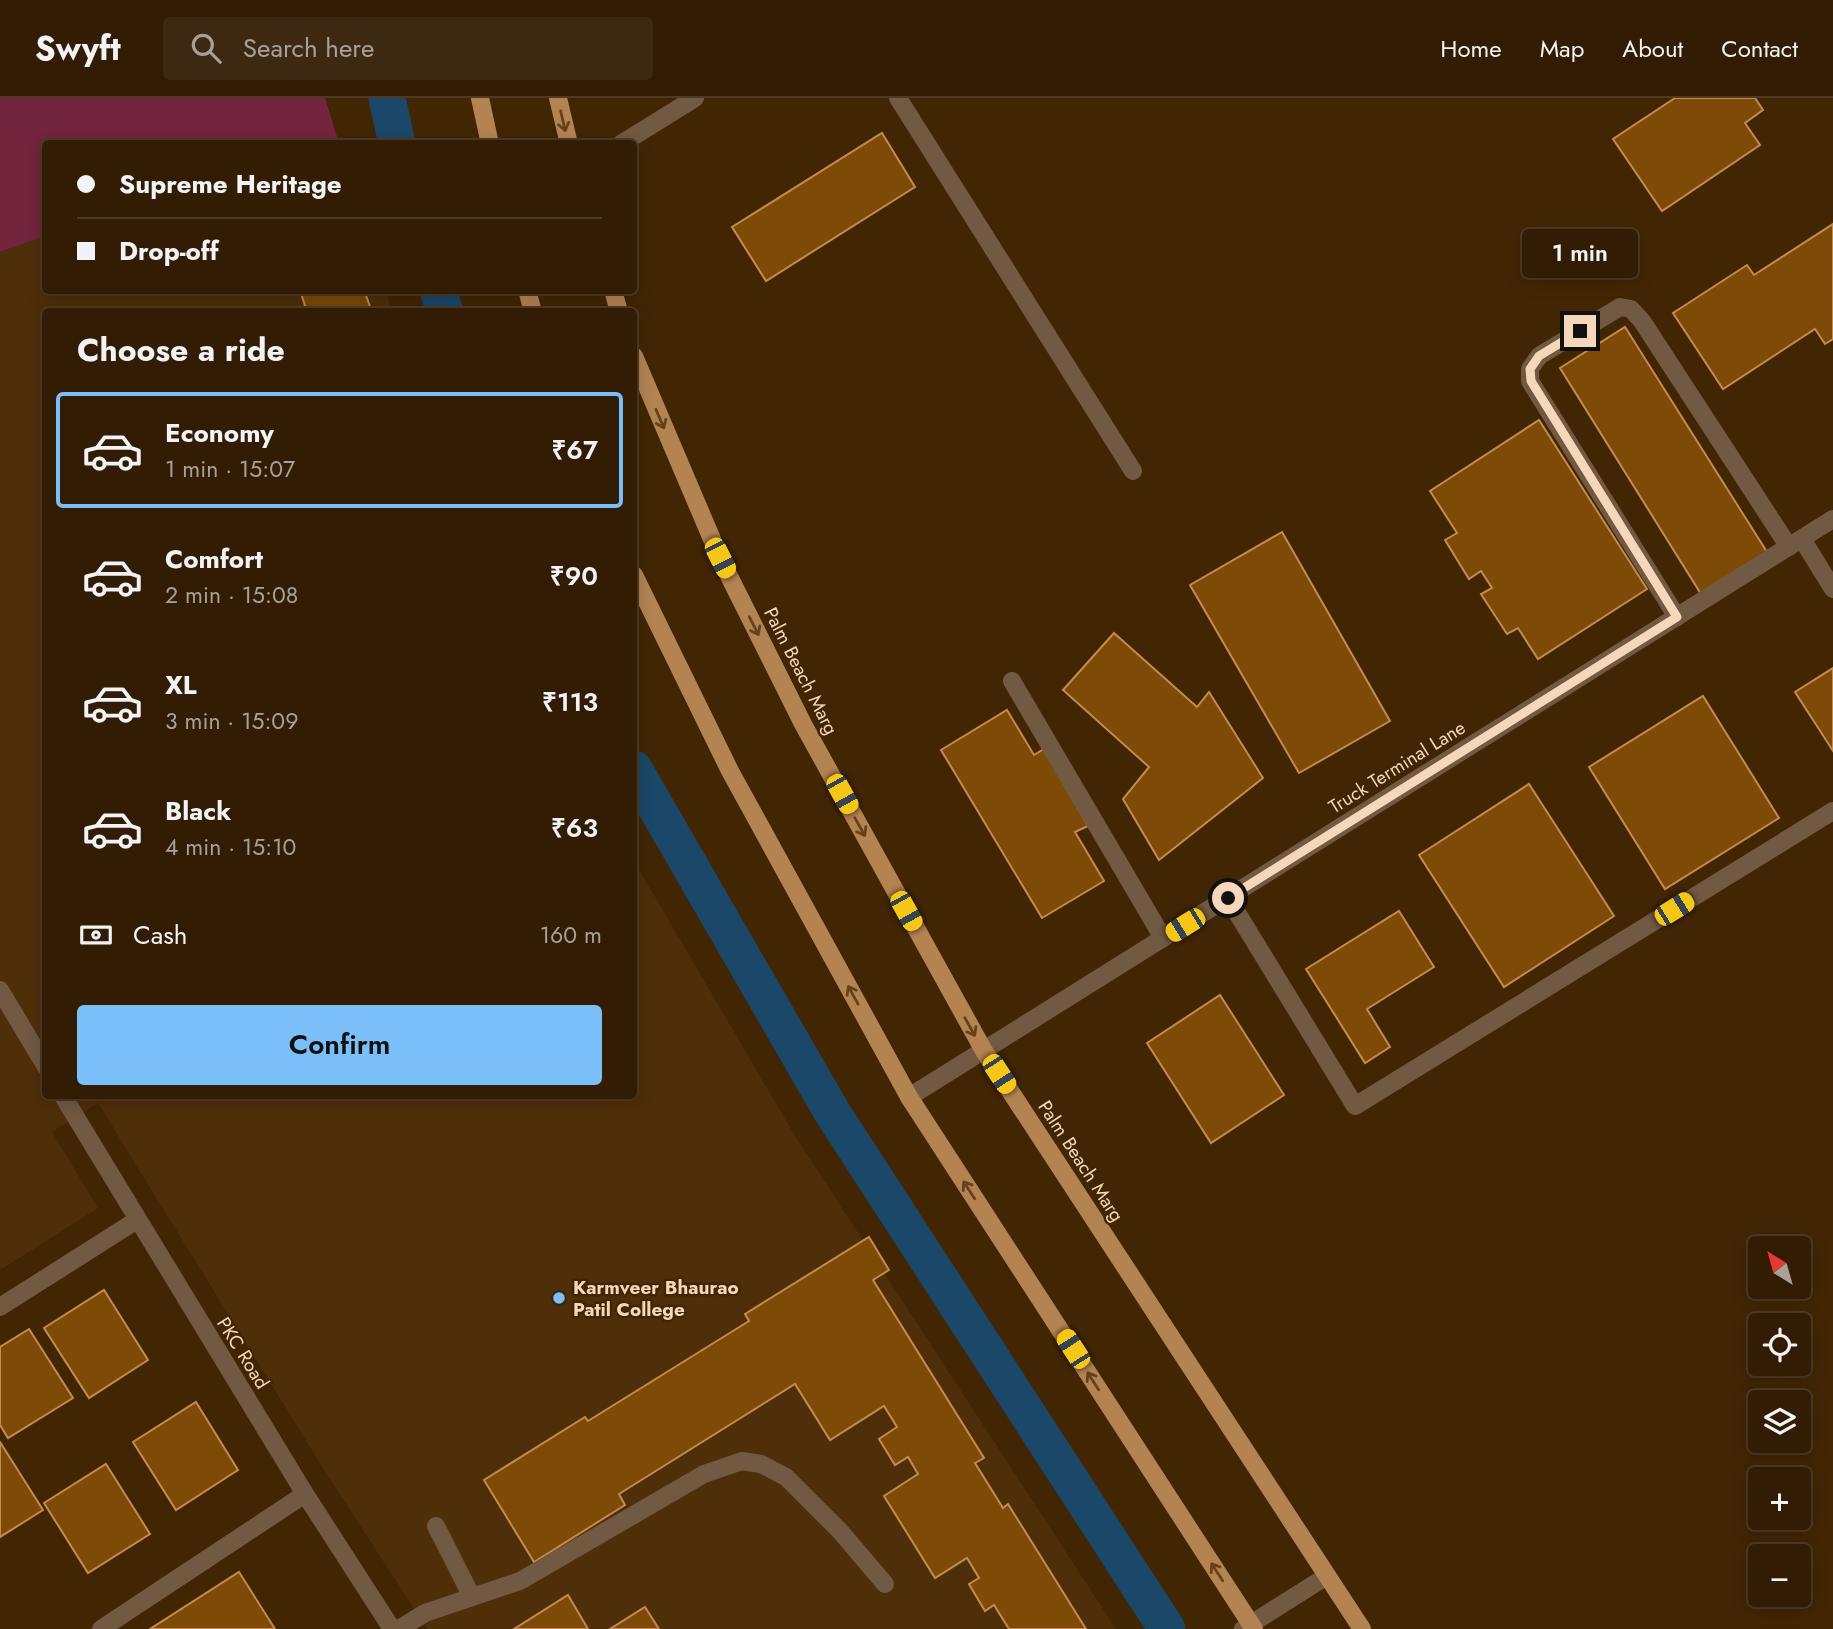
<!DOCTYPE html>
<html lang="en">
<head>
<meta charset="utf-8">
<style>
	:root { --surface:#321c03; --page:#3d2912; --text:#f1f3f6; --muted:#a8a19a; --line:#4d3a25; --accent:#7abff8 }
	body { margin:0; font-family:Jost,sans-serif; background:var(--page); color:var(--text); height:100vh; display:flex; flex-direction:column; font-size:26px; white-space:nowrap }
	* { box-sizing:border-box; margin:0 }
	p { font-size:23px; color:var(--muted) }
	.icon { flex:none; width:38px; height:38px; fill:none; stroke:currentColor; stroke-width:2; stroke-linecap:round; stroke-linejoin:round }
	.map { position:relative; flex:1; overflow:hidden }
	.drawer { position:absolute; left:42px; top:210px; width:595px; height:791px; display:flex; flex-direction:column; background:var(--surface); border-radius:7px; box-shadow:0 4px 18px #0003,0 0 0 2px var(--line) }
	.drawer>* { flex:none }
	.top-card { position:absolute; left:42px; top:42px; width:595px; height:154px; border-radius:7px; box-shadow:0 4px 18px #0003,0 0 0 2px var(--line); display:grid; align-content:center; height:154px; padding:0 35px; background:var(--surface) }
	.needle { width:46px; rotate:323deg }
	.buttons { position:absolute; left:1748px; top:1138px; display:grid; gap:14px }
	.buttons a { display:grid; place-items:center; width:63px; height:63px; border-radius:7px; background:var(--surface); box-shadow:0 4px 18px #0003,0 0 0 2px var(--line); font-size:35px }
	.end { position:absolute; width:32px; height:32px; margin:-16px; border:9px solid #f6d7ba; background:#111; box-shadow:0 0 0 4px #111 }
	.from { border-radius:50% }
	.bubble { position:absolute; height:49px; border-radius:7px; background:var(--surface); box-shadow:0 4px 18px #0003,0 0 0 2px var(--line); font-size:23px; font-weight:600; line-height:49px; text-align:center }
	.car { position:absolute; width:21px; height:42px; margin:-21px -10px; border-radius:9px; box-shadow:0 0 5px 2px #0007; background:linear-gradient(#f5c518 24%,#345 0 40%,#f5c518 0 76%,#345 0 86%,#f5c518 0) }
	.top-card b { display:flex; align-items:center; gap:24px; height:66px; font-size:26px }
	.top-card b+b { border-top:2px solid var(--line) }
	.top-card i { width:18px; height:18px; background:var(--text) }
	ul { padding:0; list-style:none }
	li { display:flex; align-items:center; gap:21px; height:116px; margin:0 14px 10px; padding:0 21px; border:4px solid transparent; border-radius:7px }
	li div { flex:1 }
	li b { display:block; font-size:26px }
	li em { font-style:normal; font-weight:600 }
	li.selected { border-color:var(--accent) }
	li>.icon { width:63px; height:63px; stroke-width:1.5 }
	h2 { padding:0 35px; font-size:32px; line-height:84px }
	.pay { display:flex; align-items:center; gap:18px; height:77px; padding:0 35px; font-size:26px }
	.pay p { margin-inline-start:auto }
	.primary-button { display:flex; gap:14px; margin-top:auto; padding:14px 35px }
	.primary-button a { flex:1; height:80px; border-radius:7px; background:var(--accent); color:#111; font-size:28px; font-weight:600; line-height:80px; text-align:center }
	header { display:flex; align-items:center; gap:42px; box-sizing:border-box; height:98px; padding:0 35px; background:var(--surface); border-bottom:2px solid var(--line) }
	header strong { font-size:33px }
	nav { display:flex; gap:38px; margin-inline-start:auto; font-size:24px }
	.search { width:490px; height:63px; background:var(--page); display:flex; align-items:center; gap:18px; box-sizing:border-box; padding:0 24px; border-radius:7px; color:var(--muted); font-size:26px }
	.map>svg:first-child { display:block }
	.built { fill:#4f2f09 }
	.green { fill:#72253c }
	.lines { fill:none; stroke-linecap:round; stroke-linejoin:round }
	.canal { stroke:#1b4768; stroke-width:37 }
	.building { fill:#7d4a07; stroke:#c48a4f; stroke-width:2 }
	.minor { stroke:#715942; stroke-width:18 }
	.major { stroke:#b38352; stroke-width:18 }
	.oneway { stroke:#64421b }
	.route { stroke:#f6d7ba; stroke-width:9 }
	.poi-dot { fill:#7abff8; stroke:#422604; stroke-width:2.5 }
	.labels { text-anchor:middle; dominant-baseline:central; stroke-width:5; stroke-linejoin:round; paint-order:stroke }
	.street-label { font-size:19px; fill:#f6d7ba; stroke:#422604 }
	.poi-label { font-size:19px; font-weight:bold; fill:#f6d7ba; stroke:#422604; text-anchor:start }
</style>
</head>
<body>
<header>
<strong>Swyft</strong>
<div class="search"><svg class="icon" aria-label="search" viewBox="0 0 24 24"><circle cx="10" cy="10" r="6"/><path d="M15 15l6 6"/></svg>Search here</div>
<nav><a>Home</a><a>Map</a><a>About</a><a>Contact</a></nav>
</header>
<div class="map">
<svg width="1833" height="1531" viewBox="0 0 1833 1531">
	<rect width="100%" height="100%" fill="#422604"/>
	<!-- built -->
	<polygon class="built" points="45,138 46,192 385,193 393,213 46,214 46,998 634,998 634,763 795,1038 1116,1531 427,1531 318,1362 98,1005 52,1034 98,1110 0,1172 0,154"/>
	<!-- green -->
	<polygon class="green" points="0,0 325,0 339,45 46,46 45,138 0,154"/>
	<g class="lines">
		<!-- canal -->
		<g class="canal">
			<polyline points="387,0 397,46"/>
			<polyline points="438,192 445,214"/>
			<polyline points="634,671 832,1014 1167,1531"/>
		</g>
	</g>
	<!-- building -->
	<g class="building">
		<polygon points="1675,0 1755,0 1763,12 1745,25 1760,47 1662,113 1613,41"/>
		<polygon points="882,35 915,89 766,183 732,129"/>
		<polygon points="1833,126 1833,241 1825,246 1815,231 1723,291 1673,215 1747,167 1754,177"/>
		<polygon points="300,192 364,192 372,214 307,214"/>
		<polygon points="1625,229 1767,454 1701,496 1560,270"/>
		<polygon points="1539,322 1647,491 1538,561 1518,530 1507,536 1481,496 1492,490 1481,473 1469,481 1445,442 1457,435 1430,393"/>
		<polygon points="1282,434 1390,623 1299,675 1190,487"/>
		<polygon points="1114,535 1197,609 1209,594 1263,680 1159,762 1123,701 1149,669 1063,592"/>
		<polygon points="1833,570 1833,653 1795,594"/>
		<polygon points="1703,598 1779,720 1665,791 1589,669"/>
		<polygon points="1007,612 1034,657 1044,651 1088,728 1075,734 1104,783 1042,820 941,652"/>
		<polygon points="1529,686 1614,818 1504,889 1419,757"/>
		<polygon points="1399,813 1434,869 1367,911 1390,949 1365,965 1306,871"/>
		<polygon points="1220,897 1284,997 1211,1045 1147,945"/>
		<polygon points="869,1139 889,1172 873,1182 984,1360 975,1365 1003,1410 1008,1406 1086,1531 1009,1531 994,1507 985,1513 969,1486 979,1480 967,1460 935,1480 884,1398 918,1376 908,1359 895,1367 879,1341 897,1329 884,1308 830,1342 795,1286 619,1396 625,1407 534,1464 484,1382 585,1319 588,1323 749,1223 745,1216"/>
		<polygon points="104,1192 148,1262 89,1300 44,1230"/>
		<polygon points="29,1231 73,1300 8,1340 0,1327 0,1249"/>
		<polygon points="196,1304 238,1372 176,1412 133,1344"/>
		<polygon points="0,1344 43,1412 0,1439"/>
		<polygon points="106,1366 150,1436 88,1475 44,1405"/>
		<polygon points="239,1474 275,1531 150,1531"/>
		<polygon points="568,1497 588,1531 514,1531"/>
		<polygon points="645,1509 659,1531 610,1531"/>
	</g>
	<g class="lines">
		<!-- minor -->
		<g class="minor">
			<polyline points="898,0 1133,373"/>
			<polyline points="621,46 695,0"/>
			<polyline points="1802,441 1833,491"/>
			<polyline points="1677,519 1530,283 1530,271 1539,258 1620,209 1631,211 1642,223 1789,449"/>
			<polyline points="1012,583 1163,840"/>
			<polyline points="1228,800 1355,1008 1833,713"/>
			<polyline points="0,892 46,969"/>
			<polyline points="63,998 305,1396 392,1531"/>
			<polyline points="909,999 1833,421"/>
			<polyline points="0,1209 137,1122"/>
			<polyline points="436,1428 472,1499"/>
			<polyline points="101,1531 305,1396"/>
			<polyline points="399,1531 425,1515 520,1483 704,1376 742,1363 761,1366 786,1379 840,1433 885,1486"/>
			<polyline points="1243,1531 1327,1478"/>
		</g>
		<!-- major -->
		<g class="major">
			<polyline points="480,0 490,46"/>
			<polyline points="558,0 569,46"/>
			<polyline points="527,192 533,214"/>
			<polyline points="613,192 619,214"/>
			<polyline points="634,258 720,460 803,626 984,953 1362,1531"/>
			<polyline points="634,477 730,673 909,999 1254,1531"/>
		</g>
	</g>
	<!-- one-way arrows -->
	<defs><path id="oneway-shaft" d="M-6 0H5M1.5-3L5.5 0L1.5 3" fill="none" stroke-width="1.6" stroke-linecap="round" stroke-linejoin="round" transform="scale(1.75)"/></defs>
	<g class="oneway">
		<use href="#oneway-shaft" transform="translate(563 23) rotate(77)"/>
		<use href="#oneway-shaft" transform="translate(660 321) rotate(67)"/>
		<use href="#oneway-shaft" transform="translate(754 528) rotate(63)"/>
		<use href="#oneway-shaft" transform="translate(860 729) rotate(61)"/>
		<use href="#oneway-shaft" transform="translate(853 897) rotate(-119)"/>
		<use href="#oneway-shaft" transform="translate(970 929) rotate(61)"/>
		<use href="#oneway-shaft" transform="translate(969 1092) rotate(-123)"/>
		<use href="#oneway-shaft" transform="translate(1093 1283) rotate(-123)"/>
		<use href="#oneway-shaft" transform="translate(1217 1474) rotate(-123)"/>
	</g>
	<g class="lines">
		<!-- route -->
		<polyline class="route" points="1228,800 1677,519 1531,283 1530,271 1539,258 1580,233"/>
	</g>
	<!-- markers -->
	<circle class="poi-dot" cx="559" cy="1200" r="7"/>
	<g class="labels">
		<!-- street labels -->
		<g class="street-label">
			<text transform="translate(801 573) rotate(63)">Palm Beach Marg</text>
			<text transform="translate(1397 669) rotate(-32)">Truck Terminal Lane</text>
			<text transform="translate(1081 1063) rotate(57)">Palm Beach Marg</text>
			<text transform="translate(243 1255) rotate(58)">PKC Road</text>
		</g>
		<!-- poi labels -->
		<g class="poi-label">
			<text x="573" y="1189">Karmveer Bhaurao<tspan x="573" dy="22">Patil College</tspan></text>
		</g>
	</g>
</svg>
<div class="buttons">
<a><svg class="needle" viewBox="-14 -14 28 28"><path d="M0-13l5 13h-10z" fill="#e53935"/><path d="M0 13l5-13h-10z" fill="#a8a19a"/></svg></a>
<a><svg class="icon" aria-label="locate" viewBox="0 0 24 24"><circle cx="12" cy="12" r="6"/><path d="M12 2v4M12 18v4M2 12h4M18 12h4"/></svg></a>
<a><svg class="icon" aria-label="layers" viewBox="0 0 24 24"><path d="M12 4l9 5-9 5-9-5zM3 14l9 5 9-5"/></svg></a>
<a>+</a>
<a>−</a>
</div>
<i class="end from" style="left:1228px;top:800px"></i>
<i class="end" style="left:1580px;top:233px"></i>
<div class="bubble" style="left:1522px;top:131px;width:116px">1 min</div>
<i class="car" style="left:720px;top:460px;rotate:153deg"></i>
<i class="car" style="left:842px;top:696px;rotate:151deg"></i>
<i class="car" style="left:1674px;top:811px;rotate:58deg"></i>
<i class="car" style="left:906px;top:813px;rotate:151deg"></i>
<i class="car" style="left:1185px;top:827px;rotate:238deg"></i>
<i class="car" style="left:999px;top:976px;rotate:147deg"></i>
<i class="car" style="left:1073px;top:1251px;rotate:327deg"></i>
<div class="top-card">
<b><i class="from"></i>Supreme Heritage</b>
<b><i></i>Drop-off</b>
</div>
<section class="drawer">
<h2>Choose a ride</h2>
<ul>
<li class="selected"><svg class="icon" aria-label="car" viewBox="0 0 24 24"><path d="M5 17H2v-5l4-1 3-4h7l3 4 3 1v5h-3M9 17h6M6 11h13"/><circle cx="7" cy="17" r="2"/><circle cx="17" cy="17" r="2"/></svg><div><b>Economy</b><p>1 min · 15:07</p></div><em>₹67</em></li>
<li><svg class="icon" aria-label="car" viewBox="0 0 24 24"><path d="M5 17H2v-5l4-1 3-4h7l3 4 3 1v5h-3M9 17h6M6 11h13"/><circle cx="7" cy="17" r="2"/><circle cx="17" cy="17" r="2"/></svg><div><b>Comfort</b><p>2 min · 15:08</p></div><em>₹90</em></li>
<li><svg class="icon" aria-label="car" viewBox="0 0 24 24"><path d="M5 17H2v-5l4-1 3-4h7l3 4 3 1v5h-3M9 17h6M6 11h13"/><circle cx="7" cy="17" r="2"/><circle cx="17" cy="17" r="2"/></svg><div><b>XL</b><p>3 min · 15:09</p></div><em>₹113</em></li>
<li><svg class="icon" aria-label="car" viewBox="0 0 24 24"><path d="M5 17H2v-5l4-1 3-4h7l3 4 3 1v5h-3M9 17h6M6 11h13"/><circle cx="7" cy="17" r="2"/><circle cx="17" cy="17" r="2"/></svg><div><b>Black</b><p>4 min · 15:10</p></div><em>₹63</em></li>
</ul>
<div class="pay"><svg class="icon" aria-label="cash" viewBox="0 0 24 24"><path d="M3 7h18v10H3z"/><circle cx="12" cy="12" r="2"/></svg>Cash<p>160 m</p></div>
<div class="primary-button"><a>Confirm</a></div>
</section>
</div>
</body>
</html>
